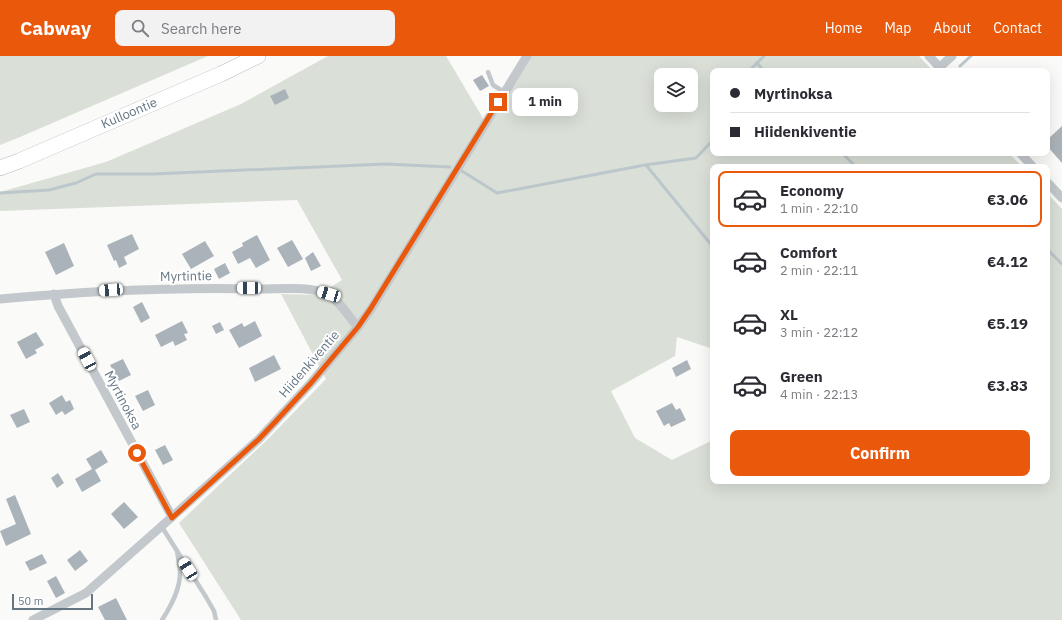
<!DOCTYPE html>
<html lang="en">
<head>
<meta charset="utf-8">
<style>
	:root { --surface:#fff; --page:#f2f2f3; --text:#2b2b33; --muted:#7c7c81; --line:#e1e1e2; --accent:#ea580c }
	body { margin:0; font-family:"IBM Plex Sans",sans-serif; background:var(--page); color:var(--text); height:100vh; display:flex; flex-direction:column; font-size:15px; white-space:nowrap }
	* { box-sizing:border-box; margin:0 }
	p { font-size:13px; color:var(--muted) }
	.icon { flex:none; width:22px; height:22px; fill:none; stroke:currentColor; stroke-width:2; stroke-linecap:round; stroke-linejoin:round }
	.map { position:relative; flex:1; overflow:hidden }
	.panel { position:absolute; left:710px; top:108px; width:340px; height:320px; display:flex; flex-direction:column; background:var(--surface); border-radius:8px; box-shadow:0 4px 16px #0002 }
	.panel>* { flex:none }
	.top-card { position:absolute; left:710px; top:12px; width:340px; height:88px; border-radius:8px; box-shadow:0 4px 16px #0002; display:grid; align-content:center; height:88px; padding:0 20px; background:var(--surface) }
	.tools { position:absolute; left:654px; top:12px; display:grid; gap:8px }
	.tools a { display:grid; place-items:center; width:44px; height:44px; border-radius:8px; background:var(--surface); box-shadow:0 4px 16px #0002; font-size:20px }
	.scale { position:absolute; left:12px; bottom:10px; width:81px; box-sizing:border-box; padding-left:4px; border:2px solid #657683; border-top:0; font-size:11px; line-height:14px; white-space:nowrap; color:#657683; -webkit-text-stroke:3px #fff; paint-order:stroke }
	.end { position:absolute; width:18px; height:18px; margin:-9px; border:5px solid #ea580c; background:#fff; box-shadow:0 0 0 2px #fff }
	.from { border-radius:50% }
	.bubble { position:absolute; height:28px; border-radius:8px; background:var(--surface); box-shadow:0 4px 16px #0002; font-size:13px; font-weight:700; line-height:28px; text-align:center }
	.car { position:absolute; width:12px; height:24px; margin:-12px -6px; border-radius:5px; box-shadow:0 0 3px 1px #0007; background:linear-gradient(#fff 24%,#345 0 40%,#fff 0 76%,#345 0 86%,#fff 0) }
	.top-card b { display:flex; align-items:center; gap:14px; height:38px; font-size:15px }
	.top-card b+b { border-top:1px solid var(--line) }
	.top-card i { width:10px; height:10px; background:var(--text) }
	ul { padding:7px 0 0; list-style:none }
	li { display:flex; align-items:center; gap:12px; height:56px; margin:0 8px 6px; padding:0 12px; border:2px solid transparent; border-radius:8px }
	li div { flex:1 }
	li b { display:block; font-size:15px }
	li em { font-style:normal; font-weight:700 }
	li.active { border-color:var(--accent) }
	li>.icon { width:36px; height:36px; stroke-width:1.5 }
	.action { display:flex; gap:8px; margin-top:auto; padding:8px 20px }
	.action a { flex:1; height:46px; border-radius:8px; background:var(--accent); color:#fff; font-size:16px; font-weight:700; line-height:46px; text-align:center }
	header { display:flex; align-items:center; gap:24px; box-sizing:border-box; height:56px; padding:0 20px; background:var(--accent); color:#fff }
	header strong { font-size:19px }
	nav { display:flex; gap:22px; margin-inline-start:auto; font-size:14px }
	.search { width:280px; height:36px; background:var(--page); display:flex; align-items:center; gap:10px; box-sizing:border-box; padding:0 14px; border-radius:8px; color:var(--muted); font-size:15px }
	.map>svg:first-child { display:block }
	.green { fill:#dadfd7; fill-rule:evenodd }
	.lines { fill:none; stroke-linecap:round; stroke-linejoin:round }
	.stream { stroke:#bbc7cb; stroke-width:3 }
	.building { fill:#aab3b9 }
	.primary-casing { stroke:#b5babe; stroke-width:16 }
	.service { stroke:#c3c8cc; stroke-width:4.5 }
	.minor { stroke:#c3c8cc; stroke-width:9 }
	.primary { stroke:#fff; stroke-width:15 }
	.route { stroke:#ea580c; stroke-width:5 }
	.labels { text-anchor:middle; dominant-baseline:central; stroke-width:4; stroke-linejoin:round; paint-order:stroke }
	.street-label { font-size:13px; fill:#657683; stroke:#fff }
</style>
</head>
<body>
<header>
<strong>Cabway</strong>
<div class="search"><svg class="icon" aria-label="search" viewBox="0 0 24 24"><circle cx="10" cy="10" r="6"/><path d="M15 15l6 6"/></svg>Search here</div>
<nav><a>Home</a><a>Map</a><a>About</a><a>Contact</a></nav>
</header>
<div class="map">
<svg width="1062" height="564" viewBox="0 0 1062 564">
	<rect width="100%" height="100%" fill="#fafaf8"/>
	<!-- green -->
	<g class="green">
		<polygon points="0,0 208,0 20,81 0,89"/>
		<path d="M328 0H446L484 64 529 0H919L933 15H713V97H1009L1022 111H713V293L677 281 675 300 611 335 635 382 672 404 713 384V425H1047V137L1062 153V564H241L179 467 269 382 326 323 281 238 318 239 342 224 297 144 0 155V136L106 106 241 48ZM661 19H691V49H661Z"/>
	</g>
	<g class="lines">
		<!-- stream -->
		<g class="stream">
			<polyline points="757,7 764,15"/>
			<polyline points="960,10 971,0"/>
			<polyline points="749,15 764,0"/>
			<polyline points="842,97 856,111"/>
			<polyline points="646,109 713,191"/>
			<polyline points="462,115 497,137 645,109 696,102 713,84"/>
			<polyline points="0,137 49,134 76,127 96,118 153,118 385,108 450,111"/>
			<polyline points="1047,193 1062,208"/>
		</g>
	</g>
	<!-- building -->
	<g class="building">
		<polygon points="482,19 489,30 480,35 473,24"/>
		<polygon points="285,33 289,42 275,49 270,40"/>
		<polygon points="1062,70 1062,107 1047,90 1047,84"/>
		<polygon points="132,178 139,193 124,201 127,208 119,212 116,204 114,205 107,189"/>
		<polygon points="257,179 270,204 256,212 250,202 238,208 232,196 243,190 242,187"/>
		<polygon points="292,184 303,203 288,211 277,192"/>
		<polygon points="205,185 214,200 191,213 182,198"/>
		<polygon points="64,187 74,210 56,219 45,196"/>
		<polygon points="313,196 321,210 311,215 305,202"/>
		<polygon points="225,207 230,217 219,223 214,213"/>
		<polygon points="142,246 150,262 141,267 133,251"/>
		<polygon points="182,265 188,277 184,278 187,284 175,290 173,285 161,291 155,279"/>
		<polygon points="255,265 262,280 239,292 229,274 242,267 244,271"/>
		<polygon points="220,266 224,274 216,278 212,270"/>
		<polygon points="36,276 44,289 35,294 37,297 26,303 17,286"/>
		<polygon points="274,299 281,313 255,326 249,312"/>
		<polygon points="123,303 131,319 119,325 110,309"/>
		<polygon points="687,304 691,313 676,321 672,312"/>
		<polygon points="148,334 155,349 143,355 135,340"/>
		<polygon points="62,339 66,346 70,344 74,353 65,359 62,355 56,359 49,347"/>
		<polygon points="672,347 676,354 680,352 686,364 671,371 669,367 664,370 656,355"/>
		<polygon points="24,353 30,366 17,372 10,359"/>
		<polygon points="165,389 173,404 163,409 155,394"/>
		<polygon points="101,394 108,406 95,414 101,425 82,436 75,423 92,413 86,403"/>
		<polygon points="58,417 64,427 57,432 51,422"/>
		<polygon points="15,439 31,478 6,490 0,475 16,468 6,443"/>
		<polygon points="124,446 138,461 124,473 111,458"/>
		<polygon points="80,494 88,505 75,515 67,504"/>
		<polygon points="42,498 47,507 30,515 25,506"/>
		<polygon points="56,520 65,537 56,542 47,525"/>
		<polygon points="116,542 127,564 105,564 98,551"/>
	</g>
	<g class="lines">
		<defs>
			<polyline id="primary" points="0,112 19,105 221,18 258,0"/>
		</defs>
		<!-- primary casing -->
		<use href="#primary" class="primary-casing"/>
		<!-- service -->
		<g class="service">
			<polyline points="488,16 493,29 504,36"/>
			<polyline points="162,471 206,541 214,555 216,564"/>
			<path d="M162 564C171 550 180 534 180 517 180 510 178 502 177 495"/>
		</g>
		<!-- minor -->
		<g class="minor">
			<polyline points="929,0 943,15"/>
			<polyline points="940,11 952,0"/>
			<polyline points="1020,97 1033,111"/>
			<polyline points="1047,126 1062,142"/>
			<polyline points="54,238 58,250 172,461"/>
			<path d="M0 243C87 235 174 231 261 233 280 233 311 230 327 238 337 242 350 262 358 271"/>
			<polyline points="33,564 86,537 172,461 259,383 311,327 358,271 371,253 527,0"/>
		</g>
		<!-- primary -->
		<use href="#primary" class="primary"/>
	</g>
	<g class="lines">
		<!-- route -->
		<polyline class="route" points="137,397 172,462 259,383 276,365 311,327 358,271 371,252 498,46"/>
	</g>
	<g class="labels">
		<!-- street labels -->
		<g class="street-label">
			<text transform="translate(129 57) rotate(-23)">Kulloontie</text>
			<text transform="translate(186 220) rotate(-1)">Myrtintie</text>
			<text transform="translate(309 308) rotate(-49)">Hiidenkiventie</text>
			<text transform="translate(123 344) rotate(62)">Myrtinoksa</text>
		</g>
	</g>
</svg>
<div class="tools">
<a><svg class="icon" aria-label="layers" viewBox="0 0 24 24"><path d="M12 4l9 5-9 5-9-5zM3 14l9 5 9-5"/></svg></a>
</div>
<div class="scale">50 m</div>
<i class="end from" style="left:137px;top:397px"></i>
<i class="end" style="left:498px;top:46px"></i>
<div class="bubble" style="left:512px;top:32px;width:66px">1 min</div>
<i class="car" style="left:249px;top:232px;rotate:270deg"></i>
<i class="car" style="left:111px;top:234px;rotate:266deg"></i>
<i class="car" style="left:329px;top:238px;rotate:287deg"></i>
<i class="car" style="left:87px;top:303px;rotate:332deg"></i>
<i class="car" style="left:188px;top:513px;rotate:328deg"></i>
<div class="top-card">
<b><i class="from"></i>Myrtinoksa</b>
<b><i></i>Hiidenkiventie</b>
</div>
<section class="panel">
<ul>
<li class="active"><svg class="icon" aria-label="car" viewBox="0 0 24 24"><path d="M5 17H2v-5l4-1 3-4h7l3 4 3 1v5h-3M9 17h6M6 11h13"/><circle cx="7" cy="17" r="2"/><circle cx="17" cy="17" r="2"/></svg><div><b>Economy</b><p>1 min · 22:10</p></div><em>€3.06</em></li>
<li><svg class="icon" aria-label="car" viewBox="0 0 24 24"><path d="M5 17H2v-5l4-1 3-4h7l3 4 3 1v5h-3M9 17h6M6 11h13"/><circle cx="7" cy="17" r="2"/><circle cx="17" cy="17" r="2"/></svg><div><b>Comfort</b><p>2 min · 22:11</p></div><em>€4.12</em></li>
<li><svg class="icon" aria-label="car" viewBox="0 0 24 24"><path d="M5 17H2v-5l4-1 3-4h7l3 4 3 1v5h-3M9 17h6M6 11h13"/><circle cx="7" cy="17" r="2"/><circle cx="17" cy="17" r="2"/></svg><div><b>XL</b><p>3 min · 22:12</p></div><em>€5.19</em></li>
<li><svg class="icon" aria-label="car" viewBox="0 0 24 24"><path d="M5 17H2v-5l4-1 3-4h7l3 4 3 1v5h-3M9 17h6M6 11h13"/><circle cx="7" cy="17" r="2"/><circle cx="17" cy="17" r="2"/></svg><div><b>Green</b><p>4 min · 22:13</p></div><em>€3.83</em></li>
</ul>
<div class="action"><a>Confirm</a></div>
</section>
</div>
</body>
</html>
